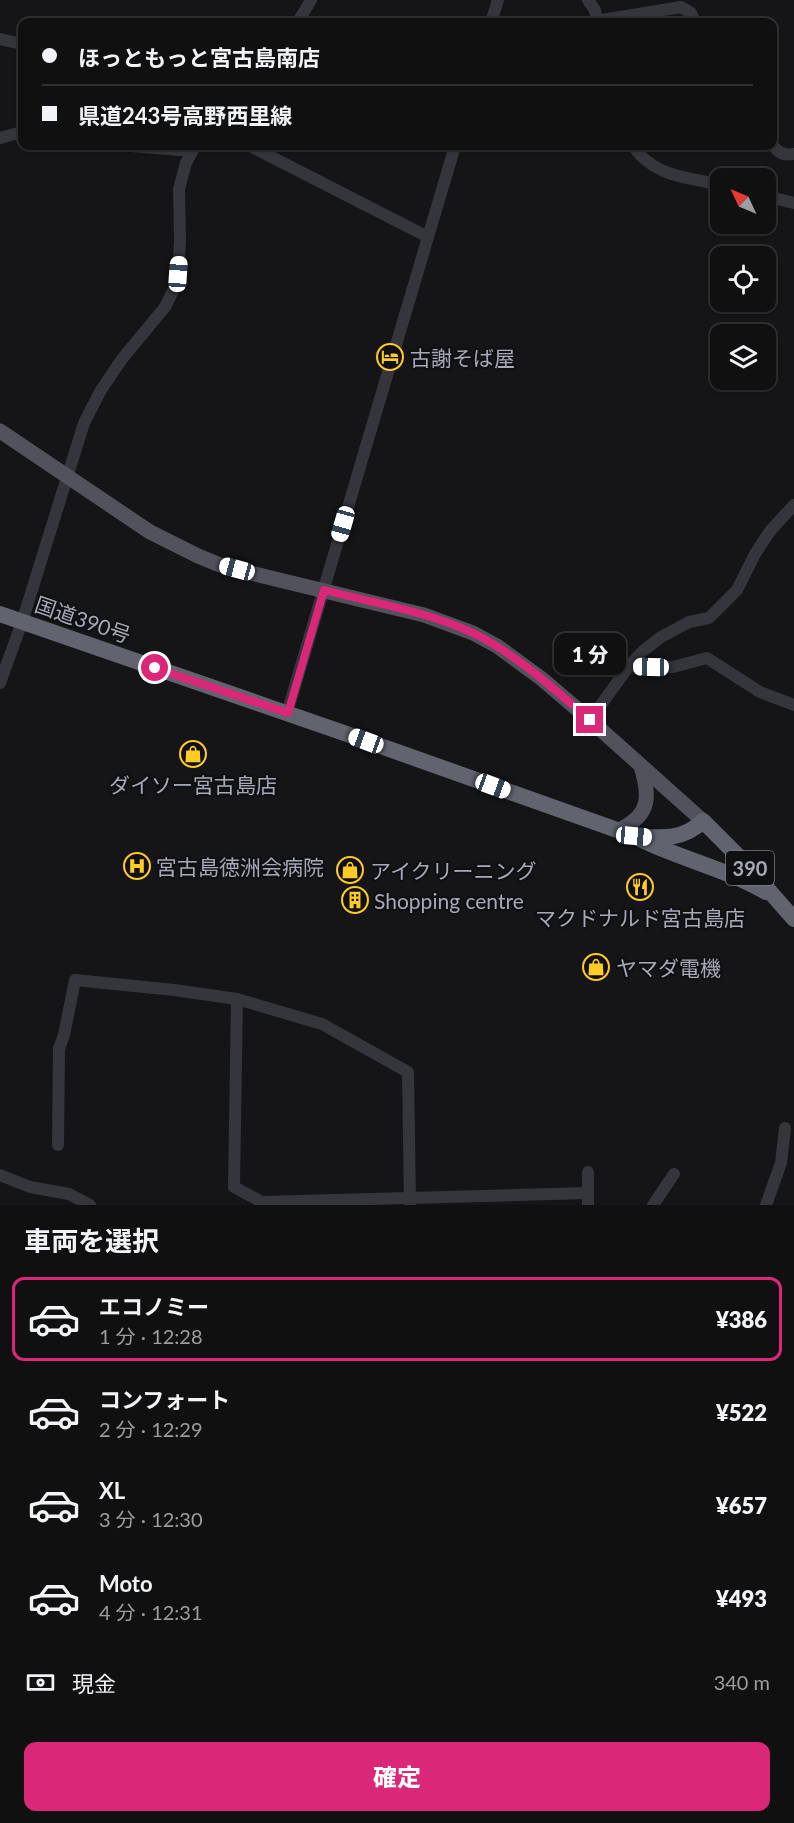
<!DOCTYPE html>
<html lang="ja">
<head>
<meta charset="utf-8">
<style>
	:root { --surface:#101011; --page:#1e1e1f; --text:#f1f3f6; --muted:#9c9d9f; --line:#303031; --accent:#db2777 }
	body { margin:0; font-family:Lato,"Noto Sans JP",sans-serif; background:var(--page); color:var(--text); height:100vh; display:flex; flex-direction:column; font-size:22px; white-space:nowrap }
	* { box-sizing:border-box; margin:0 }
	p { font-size:20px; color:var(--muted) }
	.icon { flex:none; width:33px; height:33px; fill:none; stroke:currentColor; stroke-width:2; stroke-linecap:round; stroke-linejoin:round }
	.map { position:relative; height:1205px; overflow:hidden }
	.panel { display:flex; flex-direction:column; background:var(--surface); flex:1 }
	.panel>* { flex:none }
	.hud { position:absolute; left:18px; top:18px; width:759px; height:132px; border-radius:12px; box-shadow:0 2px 4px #0004,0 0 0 2px var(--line); display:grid; align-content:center; height:132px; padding:0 24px; background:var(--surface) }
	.needle { width:39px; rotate:314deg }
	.buttons { position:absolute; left:710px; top:168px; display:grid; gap:12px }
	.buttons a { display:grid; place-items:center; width:66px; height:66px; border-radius:12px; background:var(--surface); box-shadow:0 2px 4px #0004,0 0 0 2px var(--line); font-size:30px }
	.end { position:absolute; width:27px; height:27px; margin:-14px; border:8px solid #db2777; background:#fff; box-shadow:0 0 0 3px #fff }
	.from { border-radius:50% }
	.bubble { position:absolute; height:42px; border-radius:12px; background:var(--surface); box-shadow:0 2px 4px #0004,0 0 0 2px var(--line); font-size:20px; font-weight:800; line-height:42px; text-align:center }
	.car { position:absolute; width:18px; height:36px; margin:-18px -9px; border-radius:8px; box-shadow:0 0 4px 2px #0007; background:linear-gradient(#fff 24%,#345 0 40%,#fff 0 76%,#345 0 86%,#fff 0) }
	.hud b { display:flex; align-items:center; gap:21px; height:57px; font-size:22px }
	.hud b+b { border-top:2px solid var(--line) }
	.hud i { width:15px; height:15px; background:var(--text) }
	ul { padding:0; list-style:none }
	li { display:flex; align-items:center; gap:18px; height:84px; margin:0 12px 9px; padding:0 12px; border:3px solid transparent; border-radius:12px }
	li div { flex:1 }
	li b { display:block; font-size:22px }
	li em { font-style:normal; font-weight:800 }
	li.on { border-color:var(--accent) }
	li>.icon { width:54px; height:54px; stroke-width:1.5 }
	h2 { padding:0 24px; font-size:27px; line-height:72px }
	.pay { display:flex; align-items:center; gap:15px; height:66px; padding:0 24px; font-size:22px }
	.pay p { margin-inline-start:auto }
	.button { display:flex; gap:12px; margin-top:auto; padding:12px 24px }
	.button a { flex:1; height:69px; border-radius:12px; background:var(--accent); color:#fff; font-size:24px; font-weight:800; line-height:69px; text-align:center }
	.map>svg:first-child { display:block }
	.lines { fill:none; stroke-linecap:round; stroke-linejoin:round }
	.minor { stroke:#35363c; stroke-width:12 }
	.major { stroke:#51525c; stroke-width:15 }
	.highway { stroke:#61636e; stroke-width:16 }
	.route { stroke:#db2777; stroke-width:8 }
	.labels { text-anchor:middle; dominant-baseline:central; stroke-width:4.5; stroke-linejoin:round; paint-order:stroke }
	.shield { fill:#101012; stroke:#787b86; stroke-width:1.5 }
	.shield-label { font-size:20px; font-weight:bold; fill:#a5a9b8 }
	.poi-label { font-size:21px; fill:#a5a9b8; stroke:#101012; text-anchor:start }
	.street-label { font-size:21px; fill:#a5a9b8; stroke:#101012 }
</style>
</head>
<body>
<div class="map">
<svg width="794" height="1205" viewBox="0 0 794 1205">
	<rect width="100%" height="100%" fill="#151517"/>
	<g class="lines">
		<!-- minor -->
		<g class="minor">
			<polyline points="588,0 595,10 597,22"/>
			<polyline points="596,21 681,7 691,13 695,22"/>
			<polyline points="298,22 311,0"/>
			<polyline points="491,22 498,0"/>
			<polyline points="0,39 22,44"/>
			<polyline points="0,138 22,132"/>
			<path d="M772 145C779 153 784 156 794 154"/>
			<polyline points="131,146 192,151"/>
			<polyline points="250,146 428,237"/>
			<path d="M633 146C654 177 687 177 720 185"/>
			<polyline points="765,196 794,203"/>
			<polyline points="629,666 673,667 707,658 760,692 794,705"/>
			<polyline points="0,683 22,622 84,423 101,390 122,359 165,307 173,291 178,274 180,241 179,189 186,163 195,146"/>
			<polyline points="287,713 455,146"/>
			<polyline points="590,720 629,666 643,651 661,637 689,622 709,618 737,590 755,554 770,531 794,505"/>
			<polyline points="237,999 234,1187 262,1202"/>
			<polyline points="58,1145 59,1049 64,1035 75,980 174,990 237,999 322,1024 408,1072 410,1205"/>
			<polyline points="588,1172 588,1205"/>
			<polyline points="0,1175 30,1187 69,1194 90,1205"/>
			<polyline points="260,1205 262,1202 588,1193"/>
			<polyline points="653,1205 674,1174"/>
			<polyline points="766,1205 781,1163 785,1128"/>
		</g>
		<!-- major -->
		<g class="major">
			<polyline points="0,431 150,532 198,556 220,565 271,578 424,615 473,633 497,646 542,679 590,720 703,821"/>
			<path d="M619 830C651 815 650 796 641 766"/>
		</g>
		<!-- highway -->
		<g class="highway">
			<path d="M0 614 344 733 634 836C661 838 682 841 703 821L741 859 794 919"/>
			<path d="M640 839C681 859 726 869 766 892"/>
		</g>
	</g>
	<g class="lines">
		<!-- route -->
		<path class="route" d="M155 668 288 713 324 590C373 603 426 611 473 633 516 654 554 689 590 720"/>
	</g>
	<!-- icons -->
	<defs>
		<symbol id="hotel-ring" viewBox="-11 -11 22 22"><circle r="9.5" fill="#101012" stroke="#ffcb25" stroke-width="1.5"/><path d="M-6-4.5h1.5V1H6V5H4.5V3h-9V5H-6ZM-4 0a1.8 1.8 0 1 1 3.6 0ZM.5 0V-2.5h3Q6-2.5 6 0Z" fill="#ffcb25"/></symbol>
		<symbol id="shop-ring" viewBox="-11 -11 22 22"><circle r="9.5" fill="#101012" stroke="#ffcb25" stroke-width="1.5"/><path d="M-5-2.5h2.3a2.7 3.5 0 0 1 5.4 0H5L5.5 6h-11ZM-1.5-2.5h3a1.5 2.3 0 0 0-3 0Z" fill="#ffcb25"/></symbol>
		<symbol id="hospital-ring" viewBox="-11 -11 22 22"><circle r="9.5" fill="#101012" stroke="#ffcb25" stroke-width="1.5"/><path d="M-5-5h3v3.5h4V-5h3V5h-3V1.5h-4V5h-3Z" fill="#ffcb25"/></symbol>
		<symbol id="restaurant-ring" viewBox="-11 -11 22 22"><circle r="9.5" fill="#101012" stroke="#ffcb25" stroke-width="1.5"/><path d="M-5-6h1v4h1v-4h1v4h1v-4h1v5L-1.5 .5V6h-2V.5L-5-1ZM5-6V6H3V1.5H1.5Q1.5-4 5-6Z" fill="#ffcb25"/></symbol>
		<symbol id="building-ring" viewBox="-11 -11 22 22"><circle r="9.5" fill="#101012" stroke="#ffcb25" stroke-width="1.5"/><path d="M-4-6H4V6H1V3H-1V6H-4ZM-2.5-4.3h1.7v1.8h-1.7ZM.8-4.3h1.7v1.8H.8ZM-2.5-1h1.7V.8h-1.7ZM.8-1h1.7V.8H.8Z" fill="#ffcb25"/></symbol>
	</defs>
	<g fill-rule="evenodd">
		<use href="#hotel-ring" x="375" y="342" width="30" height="30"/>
		<use href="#shop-ring" x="178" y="739" width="30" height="30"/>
		<use href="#hospital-ring" x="122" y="851" width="30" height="30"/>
		<use href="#shop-ring" x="335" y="855" width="30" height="30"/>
		<use href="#restaurant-ring" x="625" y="872" width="30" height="30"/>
		<use href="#building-ring" x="340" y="885" width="30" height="30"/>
		<use href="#shop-ring" x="581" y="952" width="30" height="30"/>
	</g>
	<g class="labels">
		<!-- shield labels -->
		<rect class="shield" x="726" y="851" width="48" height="34" rx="4.5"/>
		<g class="shield-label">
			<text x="750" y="868">390</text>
		</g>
		<!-- poi labels -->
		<g class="poi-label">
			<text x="410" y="357">古謝そば屋</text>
			<text x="193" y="784" text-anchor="middle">ダイソー宮古島店</text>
			<text x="156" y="866">宮古島徳洲会病院</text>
			<text x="370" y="870">アイクリーニング</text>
			<text x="374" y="900">Shopping centre</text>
			<text x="640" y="917" text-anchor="middle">マクドナルド宮古島店</text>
			<text x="616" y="967">ヤマダ電機</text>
		</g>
		<!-- street labels -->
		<g class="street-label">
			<text transform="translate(83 619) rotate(19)">国道390号</text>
		</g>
	</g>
</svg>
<div class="buttons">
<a><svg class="needle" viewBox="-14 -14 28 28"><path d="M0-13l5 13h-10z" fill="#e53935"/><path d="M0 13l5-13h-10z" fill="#9c9d9f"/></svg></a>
<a><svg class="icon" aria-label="locate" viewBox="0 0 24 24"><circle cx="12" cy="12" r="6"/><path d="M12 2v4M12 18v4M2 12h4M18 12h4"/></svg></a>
<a><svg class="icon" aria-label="layers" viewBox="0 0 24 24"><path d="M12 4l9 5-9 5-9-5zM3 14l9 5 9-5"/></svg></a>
</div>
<i class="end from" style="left:155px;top:668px"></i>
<i class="end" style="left:590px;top:720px"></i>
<div class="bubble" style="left:554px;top:633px;width:72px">1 分</div>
<i class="car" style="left:178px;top:274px;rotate:4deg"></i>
<i class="car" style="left:343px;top:524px;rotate:196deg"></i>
<i class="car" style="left:237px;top:569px;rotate:285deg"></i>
<i class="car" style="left:651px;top:667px;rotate:271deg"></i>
<i class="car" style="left:366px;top:741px;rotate:290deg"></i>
<i class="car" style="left:493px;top:786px;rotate:110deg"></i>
<i class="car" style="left:634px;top:836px;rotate:95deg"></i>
<div class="hud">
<b><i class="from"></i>ほっともっと宮古島南店</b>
<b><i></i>県道243号高野西里線</b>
</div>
</div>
<section class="panel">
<h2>車両を選択</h2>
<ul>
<li class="on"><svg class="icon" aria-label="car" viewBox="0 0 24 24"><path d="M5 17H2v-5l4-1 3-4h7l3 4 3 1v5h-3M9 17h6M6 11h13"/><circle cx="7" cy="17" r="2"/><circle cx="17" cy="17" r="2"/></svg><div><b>エコノミー</b><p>1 分 · 12:28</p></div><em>¥386</em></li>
<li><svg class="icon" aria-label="car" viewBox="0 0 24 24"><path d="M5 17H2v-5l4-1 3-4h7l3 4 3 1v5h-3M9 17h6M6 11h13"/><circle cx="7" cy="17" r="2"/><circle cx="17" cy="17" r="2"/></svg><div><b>コンフォート</b><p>2 分 · 12:29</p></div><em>¥522</em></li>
<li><svg class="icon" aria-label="car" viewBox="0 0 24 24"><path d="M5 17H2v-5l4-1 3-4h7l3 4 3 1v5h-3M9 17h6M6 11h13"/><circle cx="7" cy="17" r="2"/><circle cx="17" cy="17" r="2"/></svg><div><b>XL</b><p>3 分 · 12:30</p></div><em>¥657</em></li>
<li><svg class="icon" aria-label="car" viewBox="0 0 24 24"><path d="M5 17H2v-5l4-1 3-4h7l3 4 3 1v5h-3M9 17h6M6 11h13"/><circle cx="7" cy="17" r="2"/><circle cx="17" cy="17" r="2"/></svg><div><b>Moto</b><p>4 分 · 12:31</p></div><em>¥493</em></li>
</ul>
<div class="pay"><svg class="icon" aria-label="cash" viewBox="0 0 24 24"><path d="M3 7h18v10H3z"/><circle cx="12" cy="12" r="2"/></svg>現金<p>340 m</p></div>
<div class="button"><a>確定</a></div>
</section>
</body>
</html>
